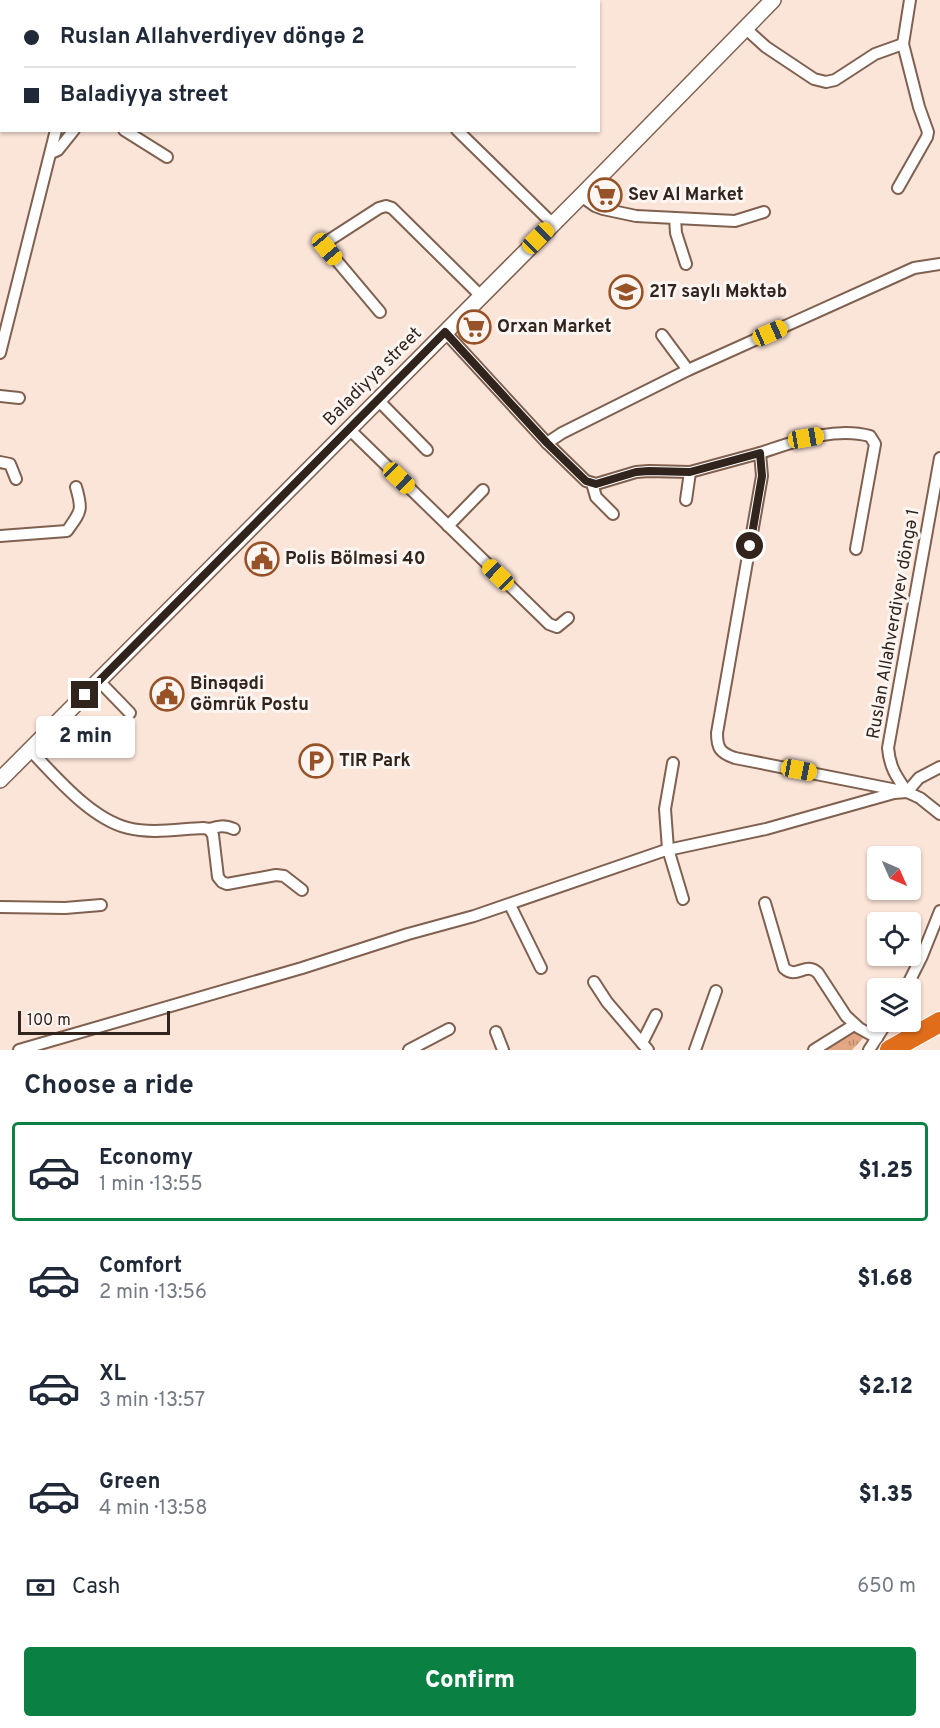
<!DOCTYPE html>
<html lang="en">
<head>
<meta charset="utf-8">
<style>
	:root { --surface:#fff; --page:#f6f6f7; --text:#1f2937; --muted:#747a83; --line:#e0e1e3; --accent:#0b8043 }
	body { margin:0; font-family:Overpass,sans-serif; background:var(--page); color:var(--text); height:100vh; display:flex; flex-direction:column; font-size:22px; white-space:nowrap }
	* { box-sizing:border-box; margin:0 }
	p { font-size:20px; color:var(--muted) }
	.icon { flex:none; width:33px; height:33px; fill:none; stroke:currentColor; stroke-width:2; stroke-linecap:round; stroke-linejoin:round }
	.map { position:relative; height:1050px; overflow:hidden }
	.panel { display:flex; flex-direction:column; background:var(--surface); flex:1 }
	.panel>* { flex:none }
	.guide { position:absolute; left:0px; top:0px; width:600px; height:132px; box-shadow:0 2px 4px #0004; display:grid; align-content:center; height:132px; padding:0 24px; background:var(--surface) }
	.needle { width:39px; rotate:135deg }
	.tools { position:absolute; left:867px; top:846px; display:grid; gap:12px }
	.tools a { display:grid; place-items:center; width:54px; height:54px; border-radius:6px; background:var(--surface); box-shadow:0 2px 4px #0004; font-size:30px }
	.scale { position:absolute; left:18px; bottom:15px; width:152px; box-sizing:border-box; padding-left:6px; border:3px solid #31241c; border-top:0; font-size:16px; line-height:21px; white-space:nowrap; color:#31241c; -webkit-text-stroke:4px #fcf5f1; paint-order:stroke }
	.end { position:absolute; width:27px; height:27px; margin:-14px; border:8px solid #31241c; background:#fff; box-shadow:0 0 0 3px #fff }
	.from { border-radius:50% }
	.bubble { position:absolute; height:42px; border-radius:6px; background:var(--surface); box-shadow:0 2px 4px #0004; font-size:20px; font-weight:800; line-height:42px; text-align:center }
	.car { position:absolute; width:18px; height:36px; margin:-18px -9px; border-radius:8px; box-shadow:0 0 4px 2px #0007; background:linear-gradient(#f5c518 24%,#345 0 40%,#f5c518 0 76%,#345 0 86%,#f5c518 0) }
	.guide b { display:flex; align-items:center; gap:21px; height:57px; font-size:22px }
	.guide b+b { border-top:2px solid var(--line) }
	.guide i { width:15px; height:15px; background:var(--text) }
	ul { padding:0; list-style:none }
	li { display:flex; align-items:center; gap:18px; height:99px; margin:0 12px 9px; padding:0 12px; border:3px solid transparent; border-radius:6px }
	li div { flex:1 }
	li b { display:block; font-size:22px }
	li em { font-style:normal; font-weight:800 }
	li.selected { border-color:var(--accent) }
	li>.icon { width:54px; height:54px; stroke-width:1.5 }
	h2 { padding:0 24px; font-size:27px; line-height:72px }
	.pay { display:flex; align-items:center; gap:15px; height:66px; padding:0 24px; font-size:22px }
	.pay p { margin-inline-start:auto }
	.primary-button { display:flex; gap:12px; margin-top:auto; padding:12px 24px }
	.primary-button a { flex:1; height:69px; border-radius:6px; background:var(--accent); color:#fff; font-size:24px; font-weight:800; line-height:69px; text-align:center }
	.map>svg:first-child { display:block }
	.grass { fill:url(#grass-tufts) }
	.lines { fill:none; stroke-linecap:round; stroke-linejoin:round }
	.street-casing { stroke:#80604f; stroke-width:14 }
	.secondary-casing { stroke:#80604f; stroke-width:18 }
	.highway-casing { stroke:#fff; stroke-width:22 }
	.street { stroke:#fff; stroke-width:10 }
	.secondary { stroke:#fff; stroke-width:15 }
	.highway { stroke:#e06d1a; stroke-width:20 }
	.route { stroke:#31241c; stroke-width:8 }
	.labels { text-anchor:middle; dominant-baseline:central; stroke-width:6; stroke-linejoin:round; paint-order:stroke }
	.poi-label { font-size:18px; font-weight:bold; fill:#31241c; stroke:#fcf5f1; text-anchor:start }
	.street-label { font-size:18px; fill:#31241c; stroke:#fcf5f1 }
</style>
</head>
<body>
<div class="map">
<svg width="940" height="1050" viewBox="0 0 940 1050">
	<defs>
		<pattern id="grass-tufts" width="24" height="20" patternUnits="userSpaceOnUse" patternTransform="scale(1.5)"><rect width="24" height="20" fill="#e4a785"/><path d="M3 7l-1-3M5 7V3M7 7l1-3M15 17l-1-3M17 17v-4M19 17l1-3" fill="none" stroke="#b9886c"/></pattern>
	</defs>
	<rect width="100%" height="100%" fill="#fbe4d8"/>
	<!-- grass -->
	<polygon class="grass" points="851,1030 863,1038 852,1050 822,1050"/>
	<g class="lines">
		<defs>
			<g id="street">
				<polyline points="89,2 89,0"/>
				<polyline points="326,2 330,0"/>
				<polyline points="557,2 557,1"/>
				<polyline points="745,28 766,47 814,79 826,82 835,80 875,54 903,44"/>
				<polyline points="124,130 167,157"/>
				<polyline points="457,130 553,224"/>
				<polyline points="51,153 58,150 74,130"/>
				<polyline points="898,188 927,137 928,132 919,107 903,44 910,0"/>
				<polyline points="581,196 595,206 603,209 636,216 735,221 764,212"/>
				<polyline points="675,218 676,233 686,264"/>
				<polyline points="380,312 327,249 327,245 331,239 379,208 386,206 392,208 481,296"/>
				<path d="M445 332 547 443 586 481 596 484 636 472 649 471 690 472 760 453 762 476 717 733C717 748 720 753 735 758L907 792 920 798 940 814"/>
				<polyline points="662,335 688,370"/>
				<polyline points="0,353 56,130"/>
				<polyline points="0,396 19,398"/>
				<polyline points="378,400 427,450"/>
				<polyline points="349,429 549,624 557,627 568,618"/>
				<polyline points="547,443 562,433 688,370 914,268 940,264"/>
				<path d="M760 453C794 442 834 426 870 436L875 444 856 549"/>
				<polyline points="0,462 10,464 16,479"/>
				<polyline points="592,483 596,497 613,514"/>
				<polyline points="686,500 690,472"/>
				<polyline points="448,526 483,490"/>
				<path d="M0 536 67 531C81 511 83 511 76 487"/>
				<polyline points="99,681 130,713"/>
				<path d="M30 750C56 777 91 819 128 828 151 834 179 829 203 828L209 829 213 835 218 877 222 882 227 884 276 875 284 876 302 890"/>
				<polyline points="673,763 665,809 668,849 683,899"/>
				<path d="M907 792C896 776 890 768 888 748L940 458"/>
				<path d="M209 829C219 826 224 825 234 829"/>
				<path d="M765 903 784 968C797 980 805 961 818 973L846 1016 859 1028 877 1038"/>
				<polyline points="510,905 541,968"/>
				<polyline points="0,907 65,908 101,905"/>
				<polyline points="594,982 607,1002 648,1050"/>
				<polyline points="906,988 922,956 940,911"/>
				<polyline points="496,1032 503,1050"/>
				<polyline points="642,1043 656,1015"/>
				<polyline points="19,1050 302,968 408,934 474,916 663,851 766,829 894,793 907,792 919,778 940,767"/>
				<polyline points="409,1050 449,1029"/>
				<polyline points="695,1050 716,991"/>
				<polyline points="814,1050 854,1025"/>
				<polyline points="869,1050 887,1022"/>
			</g>
			<polyline id="secondary" points="0,780 581,196 773,0"/>
			<polyline id="highway" points="890,1050 940,1022"/>
		</defs>
		<!-- street casing -->
		<use href="#street" class="street-casing"/>
		<!-- secondary casing -->
		<use href="#secondary" class="secondary-casing"/>
		<!-- highway casing -->
		<use href="#highway" class="highway-casing"/>
		<!-- street -->
		<use href="#street" class="street"/>
		<!-- secondary -->
		<use href="#secondary" class="secondary"/>
		<!-- highway -->
		<use href="#highway" class="highway"/>
	</g>
	<g class="lines">
		<!-- route -->
		<polyline class="route" points="85,695 445,332 547,443 586,481 596,484 636,472 649,471 690,472 760,453 762,476 750,546"/>
	</g>
	<!-- icons -->
	<defs>
		<symbol id="supermarket-ring" viewBox="-11 -11 22 22"><circle r="9.5" fill="#fcf5f1" stroke="#975227" stroke-width="1.5"/><path d="M-6-5.5h2.5l.6 2H6L4.5 2H-2.5L-4.4-4H-6ZM-1.5 3.2a1.3 1.3 0 1 0 .1 0ZM3 3.2a1.3 1.3 0 1 0 .1 0Z" fill="#975227"/></symbol>
		<symbol id="school-ring" viewBox="-11 -11 22 22"><circle r="9.5" fill="#fcf5f1" stroke="#975227" stroke-width="1.5"/><path d="M0-5L7-2L0 1L-7-2ZM-4 1L0 2.5L4 1V4Q0 6-4 4Z" fill="#975227"/></symbol>
		<symbol id="civic-ring" viewBox="-11 -11 22 22"><circle r="9.5" fill="#fcf5f1" stroke="#975227" stroke-width="1.5"/><path d="M-.6-6.5H3V-4.5H.6V-3L4-1V1h2V6H-6V1h2V-1L-.6-3ZM-1.2 2.5V6h2.4V2.5Z" fill="#975227"/></symbol>
		<symbol id="parking-ring" viewBox="-11 -11 22 22"><circle r="9.5" fill="#fcf5f1" stroke="#975227" stroke-width="1.5"/><path d="M-3.5-5.5H1a3.5 3.5 0 0 1 0 7H-1V5.5H-3.5ZM-1-3.4V-.6H.8a1.4 1.4 0 0 0 0-2.8Z" fill="#975227"/></symbol>
	</defs>
	<g fill-rule="evenodd">
		<use href="#supermarket-ring" x="586" y="176" width="38" height="38"/>
		<use href="#school-ring" x="607" y="273" width="38" height="38"/>
		<use href="#supermarket-ring" x="455" y="308" width="38" height="38"/>
		<use href="#civic-ring" x="243" y="540" width="38" height="38"/>
		<use href="#civic-ring" x="148" y="675" width="38" height="38"/>
		<use href="#parking-ring" x="297" y="742" width="38" height="38"/>
	</g>
	<g class="labels">
		<!-- poi labels -->
		<g class="poi-label">
			<text x="628" y="195">Sev Al Market</text>
			<text x="649" y="292">217 saylı Məktəb</text>
			<text x="497" y="327">Orxan Market</text>
			<text x="285" y="559">Polis Bölməsi 40</text>
			<text x="190" y="684">Binəqədi<tspan x="190" dy="21">Gömrük Postu</tspan></text>
			<text x="339" y="761">TIR Park</text>
		</g>
		<!-- street labels -->
		<g class="street-label">
			<text transform="translate(373 377) rotate(-45)">Baladiyya street</text>
			<text transform="translate(894 624) rotate(-80)">Ruslan Allahverdiyev döngə 1</text>
		</g>
	</g>
</svg>
<div class="tools">
<a><svg class="needle" viewBox="-14 -14 28 28"><path d="M0-13l5 13h-10z" fill="#e53935"/><path d="M0 13l5-13h-10z" fill="#747a83"/></svg></a>
<a><svg class="icon" aria-label="locate" viewBox="0 0 24 24"><circle cx="12" cy="12" r="6"/><path d="M12 2v4M12 18v4M2 12h4M18 12h4"/></svg></a>
<a><svg class="icon" aria-label="layers" viewBox="0 0 24 24"><path d="M12 4l9 5-9 5-9-5zM3 14l9 5 9-5"/></svg></a>
</div>
<div class="scale">100 m</div>
<i class="end from" style="left:750px;top:546px"></i>
<i class="end" style="left:85px;top:695px"></i>
<div class="bubble" style="left:36px;top:716px;width:99px">2 min</div>
<i class="car" style="left:538px;top:238px;rotate:45deg"></i>
<i class="car" style="left:327px;top:249px;rotate:140deg"></i>
<i class="car" style="left:770px;top:333px;rotate:66deg"></i>
<i class="car" style="left:806px;top:438px;rotate:80deg"></i>
<i class="car" style="left:399px;top:478px;rotate:134deg"></i>
<i class="car" style="left:498px;top:575px;rotate:314deg"></i>
<i class="car" style="left:799px;top:770px;rotate:101deg"></i>
<div class="guide">
<b><i class="from"></i>Ruslan Allahverdiyev döngə 2</b>
<b><i></i>Baladiyya street</b>
</div>
</div>
<section class="panel">
<h2>Choose a ride</h2>
<ul>
<li class="selected"><svg class="icon" aria-label="car" viewBox="0 0 24 24"><path d="M5 17H2v-5l4-1 3-4h7l3 4 3 1v5h-3M9 17h6M6 11h13"/><circle cx="7" cy="17" r="2"/><circle cx="17" cy="17" r="2"/></svg><div><b>Economy</b><p>1 min · 13:55</p></div><em>$1.25</em></li>
<li><svg class="icon" aria-label="car" viewBox="0 0 24 24"><path d="M5 17H2v-5l4-1 3-4h7l3 4 3 1v5h-3M9 17h6M6 11h13"/><circle cx="7" cy="17" r="2"/><circle cx="17" cy="17" r="2"/></svg><div><b>Comfort</b><p>2 min · 13:56</p></div><em>$1.68</em></li>
<li><svg class="icon" aria-label="car" viewBox="0 0 24 24"><path d="M5 17H2v-5l4-1 3-4h7l3 4 3 1v5h-3M9 17h6M6 11h13"/><circle cx="7" cy="17" r="2"/><circle cx="17" cy="17" r="2"/></svg><div><b>XL</b><p>3 min · 13:57</p></div><em>$2.12</em></li>
<li><svg class="icon" aria-label="car" viewBox="0 0 24 24"><path d="M5 17H2v-5l4-1 3-4h7l3 4 3 1v5h-3M9 17h6M6 11h13"/><circle cx="7" cy="17" r="2"/><circle cx="17" cy="17" r="2"/></svg><div><b>Green</b><p>4 min · 13:58</p></div><em>$1.35</em></li>
</ul>
<div class="pay"><svg class="icon" aria-label="cash" viewBox="0 0 24 24"><path d="M3 7h18v10H3z"/><circle cx="12" cy="12" r="2"/></svg>Cash<p>650 m</p></div>
<div class="primary-button"><a>Confirm</a></div>
</section>
</body>
</html>
